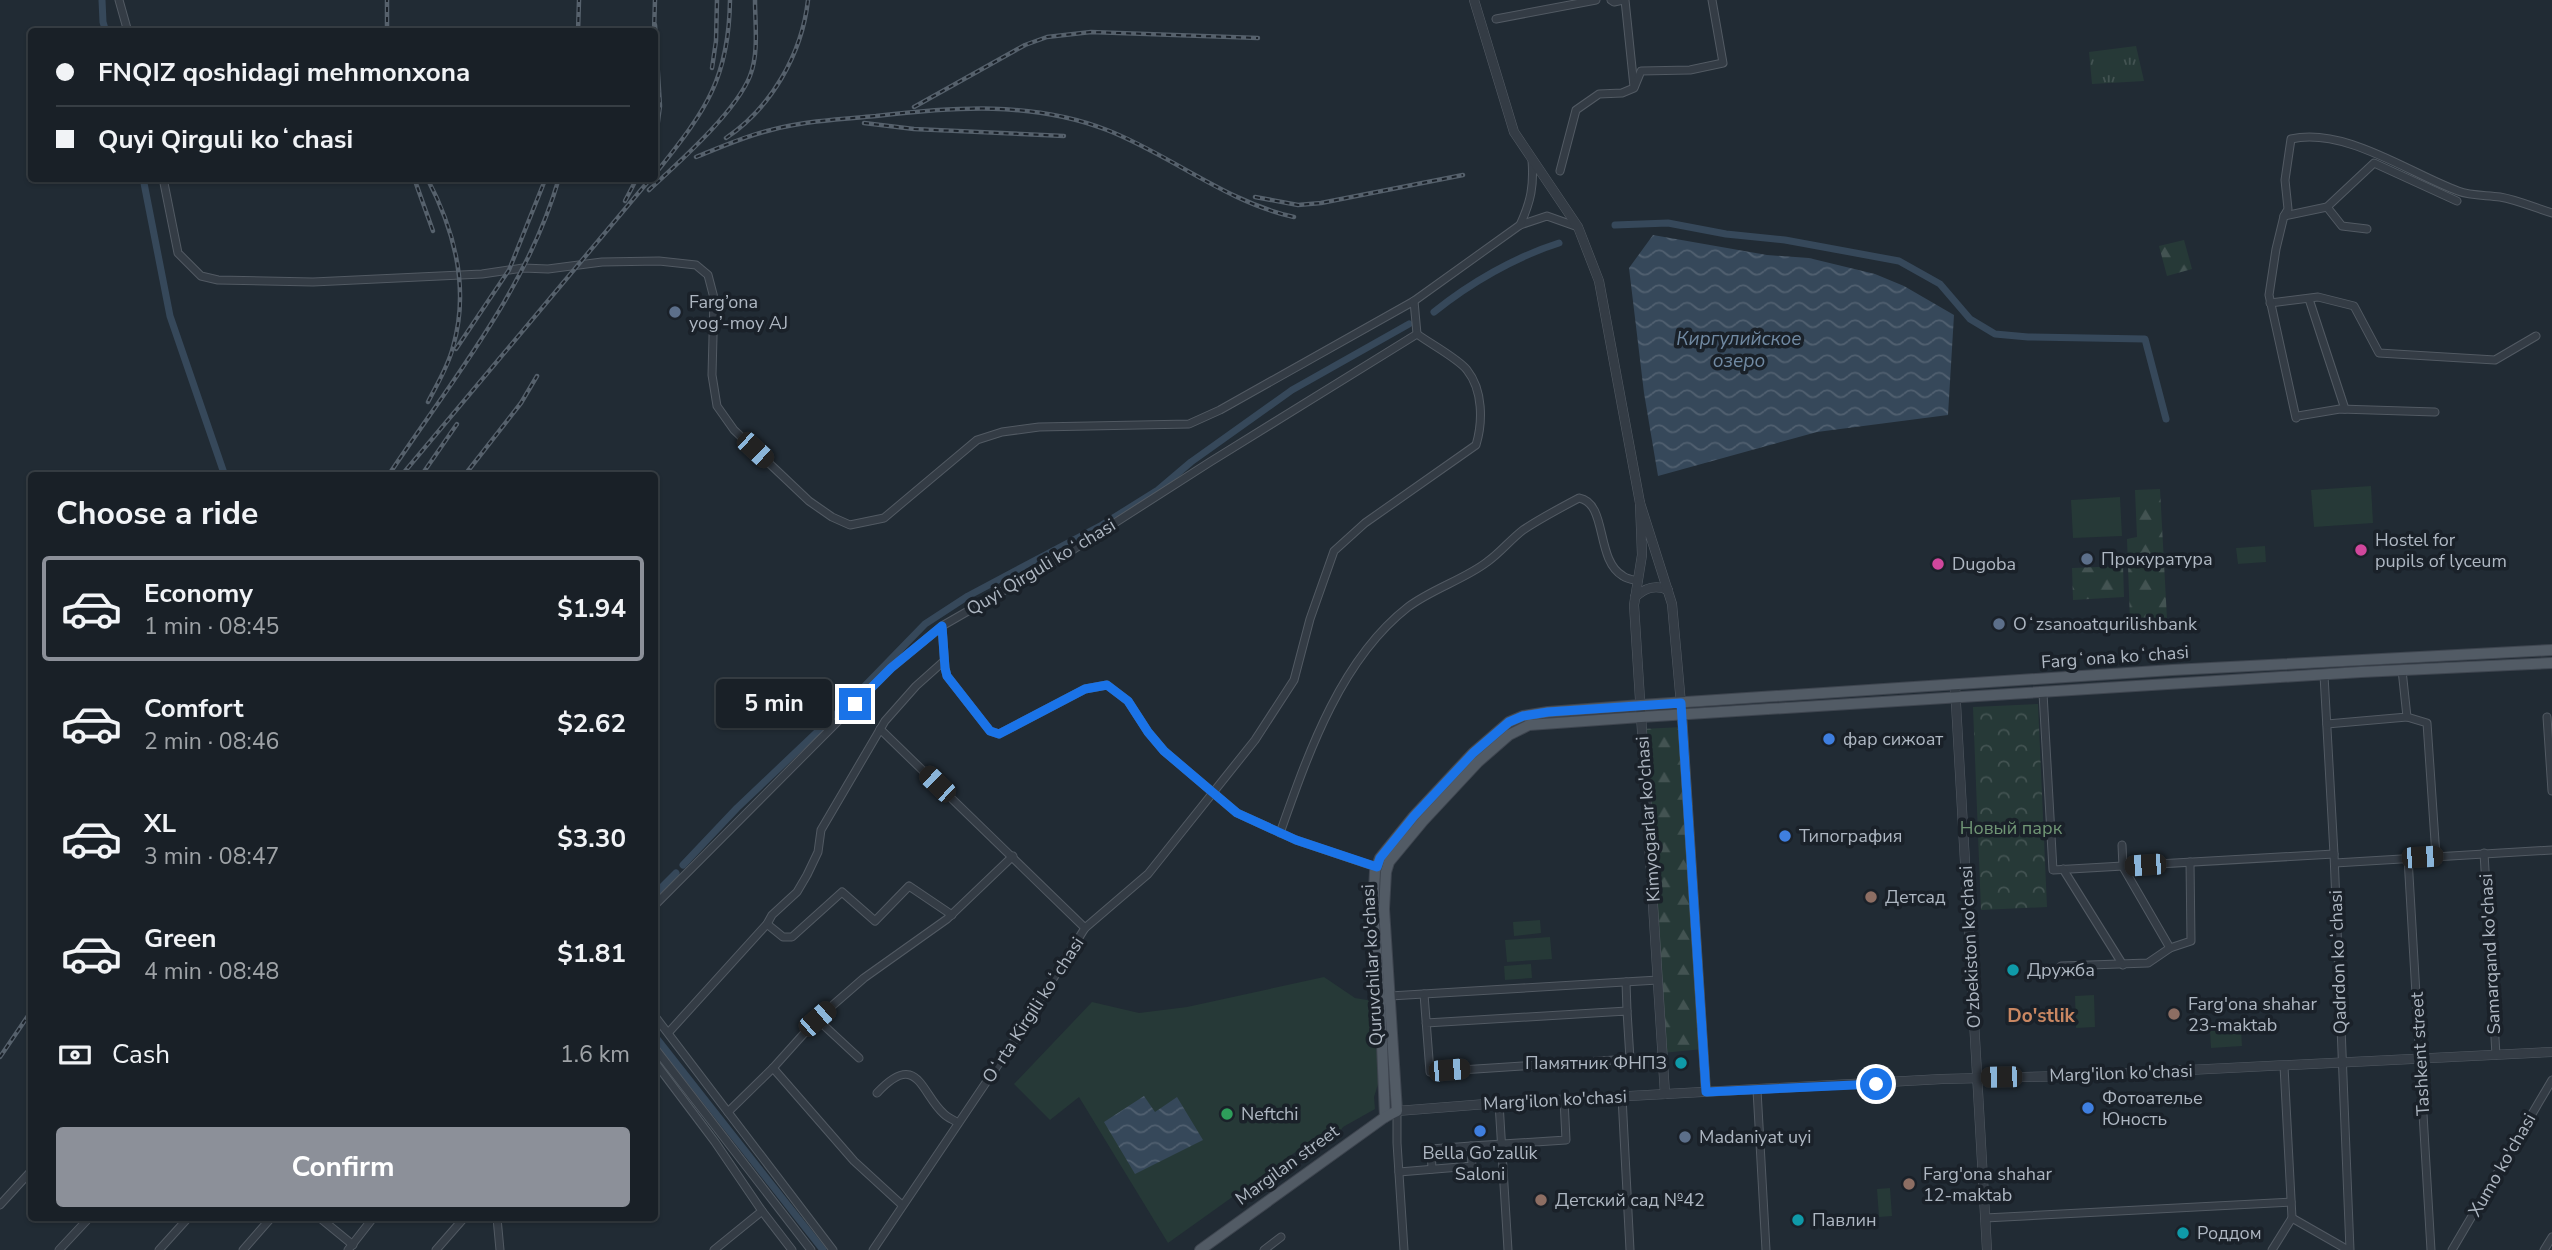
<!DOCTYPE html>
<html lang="en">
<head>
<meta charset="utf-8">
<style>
	:root { --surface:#192027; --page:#262d33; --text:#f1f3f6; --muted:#9fa3a7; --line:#373e44; --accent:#8c9099 }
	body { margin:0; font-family:"Nunito Sans",sans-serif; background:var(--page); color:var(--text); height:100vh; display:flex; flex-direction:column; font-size:26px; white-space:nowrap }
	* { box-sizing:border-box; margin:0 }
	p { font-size:23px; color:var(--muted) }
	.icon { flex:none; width:38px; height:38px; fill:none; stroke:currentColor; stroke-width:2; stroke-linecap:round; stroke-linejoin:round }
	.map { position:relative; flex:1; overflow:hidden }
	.drawer { position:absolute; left:28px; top:472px; width:630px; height:749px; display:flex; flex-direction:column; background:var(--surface); border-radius:7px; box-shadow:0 2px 5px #0004,0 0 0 2px var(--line) }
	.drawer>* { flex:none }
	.top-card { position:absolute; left:28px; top:28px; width:630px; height:154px; border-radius:7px; box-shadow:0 2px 5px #0004,0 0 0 2px var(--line); display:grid; align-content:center; height:154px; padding:0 28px; background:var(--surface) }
	.end { position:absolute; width:32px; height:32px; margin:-16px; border:9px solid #1a73e8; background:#fff; box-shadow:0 0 0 4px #fff }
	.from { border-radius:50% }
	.bubble { position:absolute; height:49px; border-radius:7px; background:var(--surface); box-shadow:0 2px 5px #0004,0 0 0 2px var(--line); font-size:23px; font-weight:700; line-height:49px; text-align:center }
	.car { position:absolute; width:21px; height:42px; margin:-21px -10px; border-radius:9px; box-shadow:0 0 5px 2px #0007; background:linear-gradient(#222 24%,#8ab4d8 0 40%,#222 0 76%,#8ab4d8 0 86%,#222 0) }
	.top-card b { display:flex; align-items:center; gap:24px; height:66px; font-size:26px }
	.top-card b+b { border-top:2px solid var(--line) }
	.top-card i { width:18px; height:18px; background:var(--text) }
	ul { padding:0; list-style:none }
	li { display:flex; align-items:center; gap:21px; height:105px; margin:0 14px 10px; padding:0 14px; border:4px solid transparent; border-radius:7px }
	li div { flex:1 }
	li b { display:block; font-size:26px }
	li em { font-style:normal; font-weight:700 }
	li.on { border-color:var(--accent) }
	li>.icon { width:63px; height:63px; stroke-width:1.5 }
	h2 { padding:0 28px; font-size:32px; line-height:84px }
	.pay { display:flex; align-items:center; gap:18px; height:77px; padding:0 28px; font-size:26px }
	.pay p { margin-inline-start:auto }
	.primary-button { display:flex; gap:14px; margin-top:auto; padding:14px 28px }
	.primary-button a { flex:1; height:80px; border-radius:7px; background:var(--accent); color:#fff; font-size:28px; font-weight:700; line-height:80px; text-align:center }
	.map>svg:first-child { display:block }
	.grass { fill:url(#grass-tufts) }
	.forest { fill:url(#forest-firs) }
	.park { fill:url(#park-crowns) }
	.pitch { fill:#263937 }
	.water { fill:url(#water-waves) }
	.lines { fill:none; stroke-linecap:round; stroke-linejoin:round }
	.canal { stroke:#36485a; stroke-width:7 }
	.minor-casing { stroke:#525a63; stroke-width:9 }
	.tertiary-casing { stroke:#525a63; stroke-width:10 }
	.primary-casing { stroke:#3e454f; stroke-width:12 }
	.minor { stroke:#343c45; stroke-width:7 }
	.tertiary { stroke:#343c45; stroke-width:9 }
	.primary { stroke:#525b65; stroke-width:10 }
	.rail-casing { stroke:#56616c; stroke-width:4.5 }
	.rail { stroke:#1a2129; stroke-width:2; stroke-dasharray:5; stroke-linecap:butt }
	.route { stroke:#1a73e8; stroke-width:9 }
	.service-dot { fill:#5c6f8a; stroke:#1a2129; stroke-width:2.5 }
	.hotel-dot { fill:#d1479c; stroke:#1a2129; stroke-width:2.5 }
	.shop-dot { fill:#3f7fe0; stroke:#1a2129; stroke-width:2.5 }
	.education-dot { fill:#8d6e63; stroke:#1a2129; stroke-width:2.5 }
	.culture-dot { fill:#0f9aa8; stroke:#1a2129; stroke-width:2.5 }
	.leisure-dot { fill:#2e9e5b; stroke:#1a2129; stroke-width:2.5 }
	.labels { text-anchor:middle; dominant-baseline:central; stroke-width:7; stroke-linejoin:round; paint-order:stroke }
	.poi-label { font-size:18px; fill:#aeb7c2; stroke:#1a2129; text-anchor:start }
	.street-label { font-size:18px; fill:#aeb7c2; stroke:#1a2129 }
	.park-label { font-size:18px; fill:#709675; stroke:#1a2129 }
	.water-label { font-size:19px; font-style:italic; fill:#718aa3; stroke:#1a2129 }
	.neighbourhood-label { font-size:19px; font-weight:bold; fill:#c98762; stroke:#1a2129 }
</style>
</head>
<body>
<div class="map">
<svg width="2552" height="1250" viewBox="0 0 2552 1250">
	<defs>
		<pattern id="grass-tufts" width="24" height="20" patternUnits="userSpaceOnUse" patternTransform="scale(1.75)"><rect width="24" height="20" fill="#263937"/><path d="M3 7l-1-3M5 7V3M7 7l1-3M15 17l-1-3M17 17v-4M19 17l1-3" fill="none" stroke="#435352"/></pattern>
		<pattern id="forest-firs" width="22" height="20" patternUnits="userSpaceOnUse" patternTransform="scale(1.75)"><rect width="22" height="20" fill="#263937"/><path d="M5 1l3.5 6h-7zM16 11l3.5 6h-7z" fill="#435352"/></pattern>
		<pattern id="park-crowns" width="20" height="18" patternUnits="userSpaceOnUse" patternTransform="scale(1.75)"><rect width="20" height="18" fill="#263937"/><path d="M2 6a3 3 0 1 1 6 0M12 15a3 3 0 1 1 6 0" fill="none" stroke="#435352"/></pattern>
		<pattern id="water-waves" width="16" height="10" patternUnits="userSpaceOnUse" patternTransform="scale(1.75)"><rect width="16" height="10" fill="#36485a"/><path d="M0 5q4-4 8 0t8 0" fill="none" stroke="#516070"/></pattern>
	</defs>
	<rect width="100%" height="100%" fill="#212b34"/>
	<!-- grass -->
	<polygon class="grass" points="2136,46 2144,81 2092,84 2089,52"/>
	<!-- forest -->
	<g class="forest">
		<polygon points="2184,240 2192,269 2167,276 2159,246"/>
		<polygon points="2160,489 2167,619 2130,621 2127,539 2137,537 2135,490"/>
		<polygon points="2123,566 2124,597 2073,600 2072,568"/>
		<polygon points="1683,727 1703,1049 1662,1053 1642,729"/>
	</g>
	<!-- park -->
	<polygon class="park" points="2038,704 2047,907 1981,910 1973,707"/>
	<!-- pitch -->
	<g class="pitch">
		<polygon points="2371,486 2373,523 2314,527 2311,490"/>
		<polygon points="2120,497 2122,536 2073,538 2071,500"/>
		<polygon points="2265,546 2266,562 2238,564 2236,548"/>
		<polygon points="1540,920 1541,933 1514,936 1513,922"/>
		<polygon points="1550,937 1552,959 1507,962 1505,940"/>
		<polygon points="1531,964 1532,978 1505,980 1504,966"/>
		<polygon points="1324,977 1355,998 1373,1001 1379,1081 1374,1097 1375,1109 1343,1127 1339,1133 1318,1136 1168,1243 1079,1097 1050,1120 1014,1084 1092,1002 1139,1013 1187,1007"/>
		<polygon points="2094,995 2095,1027 2076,1028 2075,996"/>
		<polygon points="2241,1029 2242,1046 2211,1048 2210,1031"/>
		<polygon points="1890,1188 1892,1216 1879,1217 1877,1189"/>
	</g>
	<!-- water -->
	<g class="water">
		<polygon points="1653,235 1767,255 1809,258 1875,274 1904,286 1954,315 1948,415 1817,432 1658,476 1644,393 1629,268"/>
		<polygon points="1144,1096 1155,1112 1177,1097 1203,1140 1135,1174 1104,1122"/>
	</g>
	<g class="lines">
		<!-- canal -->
		<g class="canal">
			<polyline points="102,0 103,22 106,32"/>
			<polyline points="143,178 170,316 225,476"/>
			<polyline points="1615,225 1668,223 1726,234 1785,240 1899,261 1940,284 1970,319 1995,334 2028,337 2145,339 2166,419"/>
			<path d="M1434 312C1470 283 1515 257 1559 243"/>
			<polyline points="683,865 737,808 856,695 925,624 968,596 1102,525 1158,490 1191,462 1292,390 1409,324"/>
			<polyline points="654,895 676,873"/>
			<polyline points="654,1035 823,1250"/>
		</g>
		<defs>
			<g id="minor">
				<polyline points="119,0 128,32"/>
				<polyline points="1611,0 1614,2 1623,0"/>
				<polyline points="1625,0 1634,87"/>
				<polyline points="1496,19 1596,0"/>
				<polyline points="1560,171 1576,110 1599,94 1622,93 1634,88 1641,71 1690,70 1723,63 1712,0"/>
				<polyline points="163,178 178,253 201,276 218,280 313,282 482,274 523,268 548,269 602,262 659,261 696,265 708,275 714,298 712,375 717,406 734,430 809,501 832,517 850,525 884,518 977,440 1002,432 1039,427 1189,424 1220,410 1414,301 1520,225 1547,216 1578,227"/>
				<polyline points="2327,207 2342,226 2367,229"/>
				<polyline points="2284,216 2327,207 2374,163 2457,201"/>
				<path d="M1520 225C1531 201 1534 186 1532 160"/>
				<polyline points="2309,299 2345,409"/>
				<polyline points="2270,303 2318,297 2354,306 2379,353 2495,360 2536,336"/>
				<polyline points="2298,416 2340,409 2435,412"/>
				<path d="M2296 418 2269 295 2276 249 2284 216 2288 209 2285 180 2291 139C2345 127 2409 173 2458 191 2471 196 2487 195 2500 197 2518 200 2535 208 2552 213"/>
				<polyline points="942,626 945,668 947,676 990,731 999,734 1085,689 1107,685 1128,701 1148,732 1164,751 1237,813 1296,840 1376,867"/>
				<polyline points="2324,675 2334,854 2350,1250"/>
				<polyline points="2043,693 2053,870 2334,854"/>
				<polyline points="2407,717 2427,723 2436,856"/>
				<polyline points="2547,717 2552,791"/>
				<polyline points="2327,724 2407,717 2402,670"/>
				<polyline points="880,729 1085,928"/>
				<path d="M1280 833C1308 754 1340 660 1408 607 1432 589 1465 579 1487 562 1500 553 1510 540 1523 530 1541 518 1560 508 1579 498 1608 503 1595 560 1623 576 1627 579 1634 580 1638 581"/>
				<polyline points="2484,853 2496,1055"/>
				<polyline points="2408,858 2431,1250"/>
				<polyline points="2335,863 2552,850"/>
				<polyline points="2063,869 2123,965"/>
				<polyline points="654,906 891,668 942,626 1060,558 1210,462 1417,334 1414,301"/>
				<polyline points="767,924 783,937 792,937 842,892 875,921 909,886 952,915"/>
				<polyline points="2170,948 2191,941 2190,862"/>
				<polyline points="2061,966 2148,963 2170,948 2123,867 2122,845"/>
				<polyline points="1626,982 1627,1011"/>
				<polyline points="1424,994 1430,1072 1630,1059 1627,1011 1426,1023"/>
				<polyline points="1390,996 1658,980"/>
				<polyline points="654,1015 833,1250"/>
				<polyline points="817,1019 859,1058"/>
				<polyline points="669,1032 767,924 772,915 797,892 807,875 818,852 821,830 885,721 916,686 944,661"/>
				<polyline points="654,1047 811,1250"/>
				<polyline points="654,1061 715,1142 762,1211 714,1250"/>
				<polyline points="773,1068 854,1161 902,1205"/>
				<polyline points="1757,1090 1766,1250"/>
				<path d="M877 1093C918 1049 921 1094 944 1114 948 1118 954 1120 958 1123"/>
				<polyline points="1622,1097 1630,1250"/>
				<polyline points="1499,1103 1508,1250"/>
				<polyline points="1397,1111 1397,1143 1404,1250"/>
				<polyline points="728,1112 773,1068 817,1019 864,978 947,919 1013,856"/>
				<polyline points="1432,1169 1431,1149 1471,1146"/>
				<polyline points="1399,1172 1472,1166 1471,1146 1566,1140 1564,1099"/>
				<polyline points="0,1205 32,1170"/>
				<polyline points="762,1211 792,1250"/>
				<polyline points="320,1218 353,1245"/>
				<polyline points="497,1218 500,1250"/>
				<polyline points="1985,1218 2291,1202"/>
				<polyline points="2292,1218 2348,1250"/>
				<polyline points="59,1250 89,1218"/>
				<polyline points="159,1250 188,1218"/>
				<polyline points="243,1250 271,1218"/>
				<polyline points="348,1250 373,1218"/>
				<polyline points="436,1250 464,1218"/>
				<path d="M873 1250 1012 1044 1085 928 1148 874 1255 740 1294 680 1310 619 1334 551 1365 523 1476 445C1483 422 1483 390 1467 370 1459 359 1429 343 1417 334"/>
				<polyline points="1264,1250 1281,1237"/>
				<polyline points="2272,1250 2292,1218 2284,1066"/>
				<polyline points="2452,1250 2552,1080"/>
				<polyline points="2544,1250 2552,1237"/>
			</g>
			<g id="tertiary">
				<polyline points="1474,0 1514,132 1578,227 1599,281 1640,503"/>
				<path d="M1635 597C1645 588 1655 584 1668 590"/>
				<polyline points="1955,686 1987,1250"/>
				<polyline points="1665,1094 1634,605 1642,555 1640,503 1672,604 1682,715 1706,1092"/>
				<polyline points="1397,1111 1499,1103 1942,1079 2069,1076 2552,1052"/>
			</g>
			<g id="primary">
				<polyline points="1385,1117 1380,996 1373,910 1375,871 1380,858 1414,816 1473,753 1509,722 1523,716 1548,712 1641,705 2172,670 2552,650"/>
				<polyline points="1200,1250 1385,1117 1397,1111 1384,909 1386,872 1389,862 1423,821 1478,762 1509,735 1529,725 1641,717 2361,672 2552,663"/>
			</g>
		</defs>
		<!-- minor casing -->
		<use href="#minor" class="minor-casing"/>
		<!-- tertiary casing -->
		<use href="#tertiary" class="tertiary-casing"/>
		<!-- primary casing -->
		<use href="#primary" class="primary-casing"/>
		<!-- minor -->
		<use href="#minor" class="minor"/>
		<!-- tertiary -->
		<use href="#tertiary" class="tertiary"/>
		<!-- primary -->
		<use href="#primary" class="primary"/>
		<defs>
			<g id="rail">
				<polyline points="387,32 387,0"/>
				<polyline points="578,32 579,0"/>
				<polyline points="654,32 655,0"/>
				<polyline points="712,68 716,41 717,0"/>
				<polyline points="914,107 1025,45 1047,37 1091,32 1258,38"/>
				<polyline points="864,123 914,129 1064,136"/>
				<path d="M726 138C771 108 802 54 808 0"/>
				<polyline points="654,152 660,106 655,25"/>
				<path d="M696 157C721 147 745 136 771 130 805 121 841 119 876 116 954 107 1032 101 1107 130 1171 155 1226 202 1294 217"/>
				<path d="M659 169C706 110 729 78 730 0"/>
				<polyline points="414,178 433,231"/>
				<path d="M427 178C455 231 470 288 453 347 448 367 437 384 428 402"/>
				<path d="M649 190C679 162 735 113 750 76 759 53 755 24 755 0"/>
				<polyline points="1255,197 1298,205 1321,203 1463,175"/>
				<polyline points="625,201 637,178"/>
				<polyline points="456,349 509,270 545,180"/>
				<path d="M388 476C451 381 527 290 559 178"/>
				<polyline points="401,476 651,178"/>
				<polyline points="421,476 457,424"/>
				<polyline points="464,476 521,403 537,376"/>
				<polyline points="0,1057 32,1010"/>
			</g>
		</defs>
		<!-- rail casing -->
		<use href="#rail" class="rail-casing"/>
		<!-- rail -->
		<use href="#rail" class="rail"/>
	</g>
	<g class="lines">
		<!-- route -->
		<polyline class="route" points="855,704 891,668 942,626 945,668 947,676 990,731 999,734 1085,689 1107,685 1128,701 1148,732 1164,751 1237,813 1296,840 1377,867 1380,858 1414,816 1473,753 1509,722 1523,716 1548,712 1681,703 1706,1092 1876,1084"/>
	</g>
	<!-- markers -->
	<g class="service-dot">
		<circle cx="675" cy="312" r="7"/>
		<circle cx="2087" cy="559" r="7"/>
		<circle cx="1999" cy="624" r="7"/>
		<circle cx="1685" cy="1137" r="7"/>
	</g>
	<g class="hotel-dot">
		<circle cx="2361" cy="550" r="7"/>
		<circle cx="1938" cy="564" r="7"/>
	</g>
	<g class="shop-dot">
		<circle cx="1829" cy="739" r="7"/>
		<circle cx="1785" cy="836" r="7"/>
		<circle cx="2088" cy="1108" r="7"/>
		<circle cx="1480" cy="1131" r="7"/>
	</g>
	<g class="education-dot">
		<circle cx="1871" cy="897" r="7"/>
		<circle cx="2174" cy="1014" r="7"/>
		<circle cx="1909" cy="1184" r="7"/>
		<circle cx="1541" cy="1200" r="7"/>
	</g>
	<g class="culture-dot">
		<circle cx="2013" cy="970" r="7"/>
		<circle cx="1681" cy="1063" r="7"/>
		<circle cx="1798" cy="1220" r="7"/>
		<circle cx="2183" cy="1233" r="7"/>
	</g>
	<circle class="leisure-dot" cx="1227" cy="1114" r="7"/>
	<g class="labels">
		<!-- poi labels -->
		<g class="poi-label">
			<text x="689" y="302">Farg’ona<tspan x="689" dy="21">yog’-moy AJ</tspan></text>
			<text x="2375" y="540">Hostel for<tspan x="2375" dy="21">pupils of lyceum</tspan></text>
			<text x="2101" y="559">Прокуратура</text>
			<text x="1952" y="564">Dugoba</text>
			<text x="2013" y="624">Oʻzsanoatqurilishbank</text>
			<text x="1843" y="739">фар сижоат</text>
			<text x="1799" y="836">Типография</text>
			<text x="1885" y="897">Детсад</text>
			<text x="2027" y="970">Дружба</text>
			<text x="2188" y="1004">Farg'ona shahar<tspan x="2188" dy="21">23-maktab</tspan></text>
			<text x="1667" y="1063" text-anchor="end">Памятник ФНПЗ</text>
			<text x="2102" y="1098">Фотоателье<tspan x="2102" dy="21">Юность</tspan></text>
			<text x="1241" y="1114">Neftchi</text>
			<text x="1699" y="1137">Madaniyat uyi</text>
			<text x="1480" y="1153" text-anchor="middle">Bella Go'zallik<tspan x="1480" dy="21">Saloni</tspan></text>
			<text x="1923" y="1174">Farg'ona shahar<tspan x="1923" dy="21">12-maktab</tspan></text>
			<text x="1555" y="1200">Детский сад №42</text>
			<text x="1812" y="1220">Павлин</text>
			<text x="2197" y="1233">Роддом</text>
		</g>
		<!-- street labels -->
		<g class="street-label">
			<text transform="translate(1041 567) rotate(-31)">Quyi Qirguli koʻchasi</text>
			<text transform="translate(2115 657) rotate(-4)">Fargʻona koʻchasi</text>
			<text transform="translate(1648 819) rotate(-94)">Kimyogarlar ko'chasi</text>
			<text transform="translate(1970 947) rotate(-93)">O'zbekiston ko'chasi</text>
			<text transform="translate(2490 954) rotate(-93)">Samarqand ko'chasi</text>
			<text transform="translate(2338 962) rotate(-92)">Qadrdon koʻchasi</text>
			<text transform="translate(1372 965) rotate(-93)">Quruvchilar ko'chasi</text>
			<text transform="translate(1033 1010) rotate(-57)">Oʻrta Kirgili koʻchasi</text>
			<text transform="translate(2420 1054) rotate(-93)">Tashkent street</text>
			<text transform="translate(2121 1073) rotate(-2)">Marg'ilon ko'chasi</text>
			<text transform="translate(1555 1100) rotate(-3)">Marg'ilon ko'chasi</text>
			<text transform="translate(1287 1165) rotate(-36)">Margilan street</text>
			<text transform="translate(2502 1165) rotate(-60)">Xumo ko'chasi</text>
		</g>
		<!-- park labels -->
		<g class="park-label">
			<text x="2011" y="828">Новый парк</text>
		</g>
		<!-- water labels -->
		<g class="water-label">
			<text x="1739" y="339">Киргулийское<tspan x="1739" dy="22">озеро</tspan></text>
		</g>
		<!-- neighbourhood labels -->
		<g class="neighbourhood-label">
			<text x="2041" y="1016">Do'stlik</text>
		</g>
	</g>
</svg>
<i class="end from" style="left:1876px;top:1084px"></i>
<i class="end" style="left:855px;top:704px"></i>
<div class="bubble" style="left:716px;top:679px;width:116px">5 min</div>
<i class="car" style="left:755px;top:450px;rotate:133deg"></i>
<i class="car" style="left:937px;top:784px;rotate:314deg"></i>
<i class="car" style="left:2422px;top:857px;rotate:86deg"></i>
<i class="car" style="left:2145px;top:865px;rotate:266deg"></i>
<i class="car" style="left:817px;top:1019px;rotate:49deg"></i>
<i class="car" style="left:1449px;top:1070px;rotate:85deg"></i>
<i class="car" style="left:2001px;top:1077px;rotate:269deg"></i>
<div class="top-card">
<b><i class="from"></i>FNQIZ qoshidagi mehmonxona</b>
<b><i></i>Quyi Qirguli koʻchasi</b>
</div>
<section class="drawer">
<h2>Choose a ride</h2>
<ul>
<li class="on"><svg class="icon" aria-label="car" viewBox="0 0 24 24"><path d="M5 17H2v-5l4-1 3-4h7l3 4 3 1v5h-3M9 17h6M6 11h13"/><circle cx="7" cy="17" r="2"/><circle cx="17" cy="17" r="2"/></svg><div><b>Economy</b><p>1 min · 08:45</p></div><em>$1.94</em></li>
<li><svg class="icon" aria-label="car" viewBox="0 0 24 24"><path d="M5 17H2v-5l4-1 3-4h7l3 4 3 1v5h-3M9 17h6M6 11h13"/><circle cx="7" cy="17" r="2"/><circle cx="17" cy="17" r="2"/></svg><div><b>Comfort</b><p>2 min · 08:46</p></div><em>$2.62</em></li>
<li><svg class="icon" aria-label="car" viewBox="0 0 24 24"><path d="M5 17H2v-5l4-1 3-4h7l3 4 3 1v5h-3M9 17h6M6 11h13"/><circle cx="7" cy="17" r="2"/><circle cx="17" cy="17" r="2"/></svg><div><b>XL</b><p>3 min · 08:47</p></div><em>$3.30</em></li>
<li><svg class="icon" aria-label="car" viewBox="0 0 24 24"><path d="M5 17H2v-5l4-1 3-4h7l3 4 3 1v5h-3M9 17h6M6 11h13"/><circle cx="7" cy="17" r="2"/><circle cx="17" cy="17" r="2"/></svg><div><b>Green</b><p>4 min · 08:48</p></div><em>$1.81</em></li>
</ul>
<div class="pay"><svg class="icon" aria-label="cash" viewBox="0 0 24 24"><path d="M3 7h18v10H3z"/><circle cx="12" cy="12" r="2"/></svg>Cash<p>1.6 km</p></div>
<div class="primary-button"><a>Confirm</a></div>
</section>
</div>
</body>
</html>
